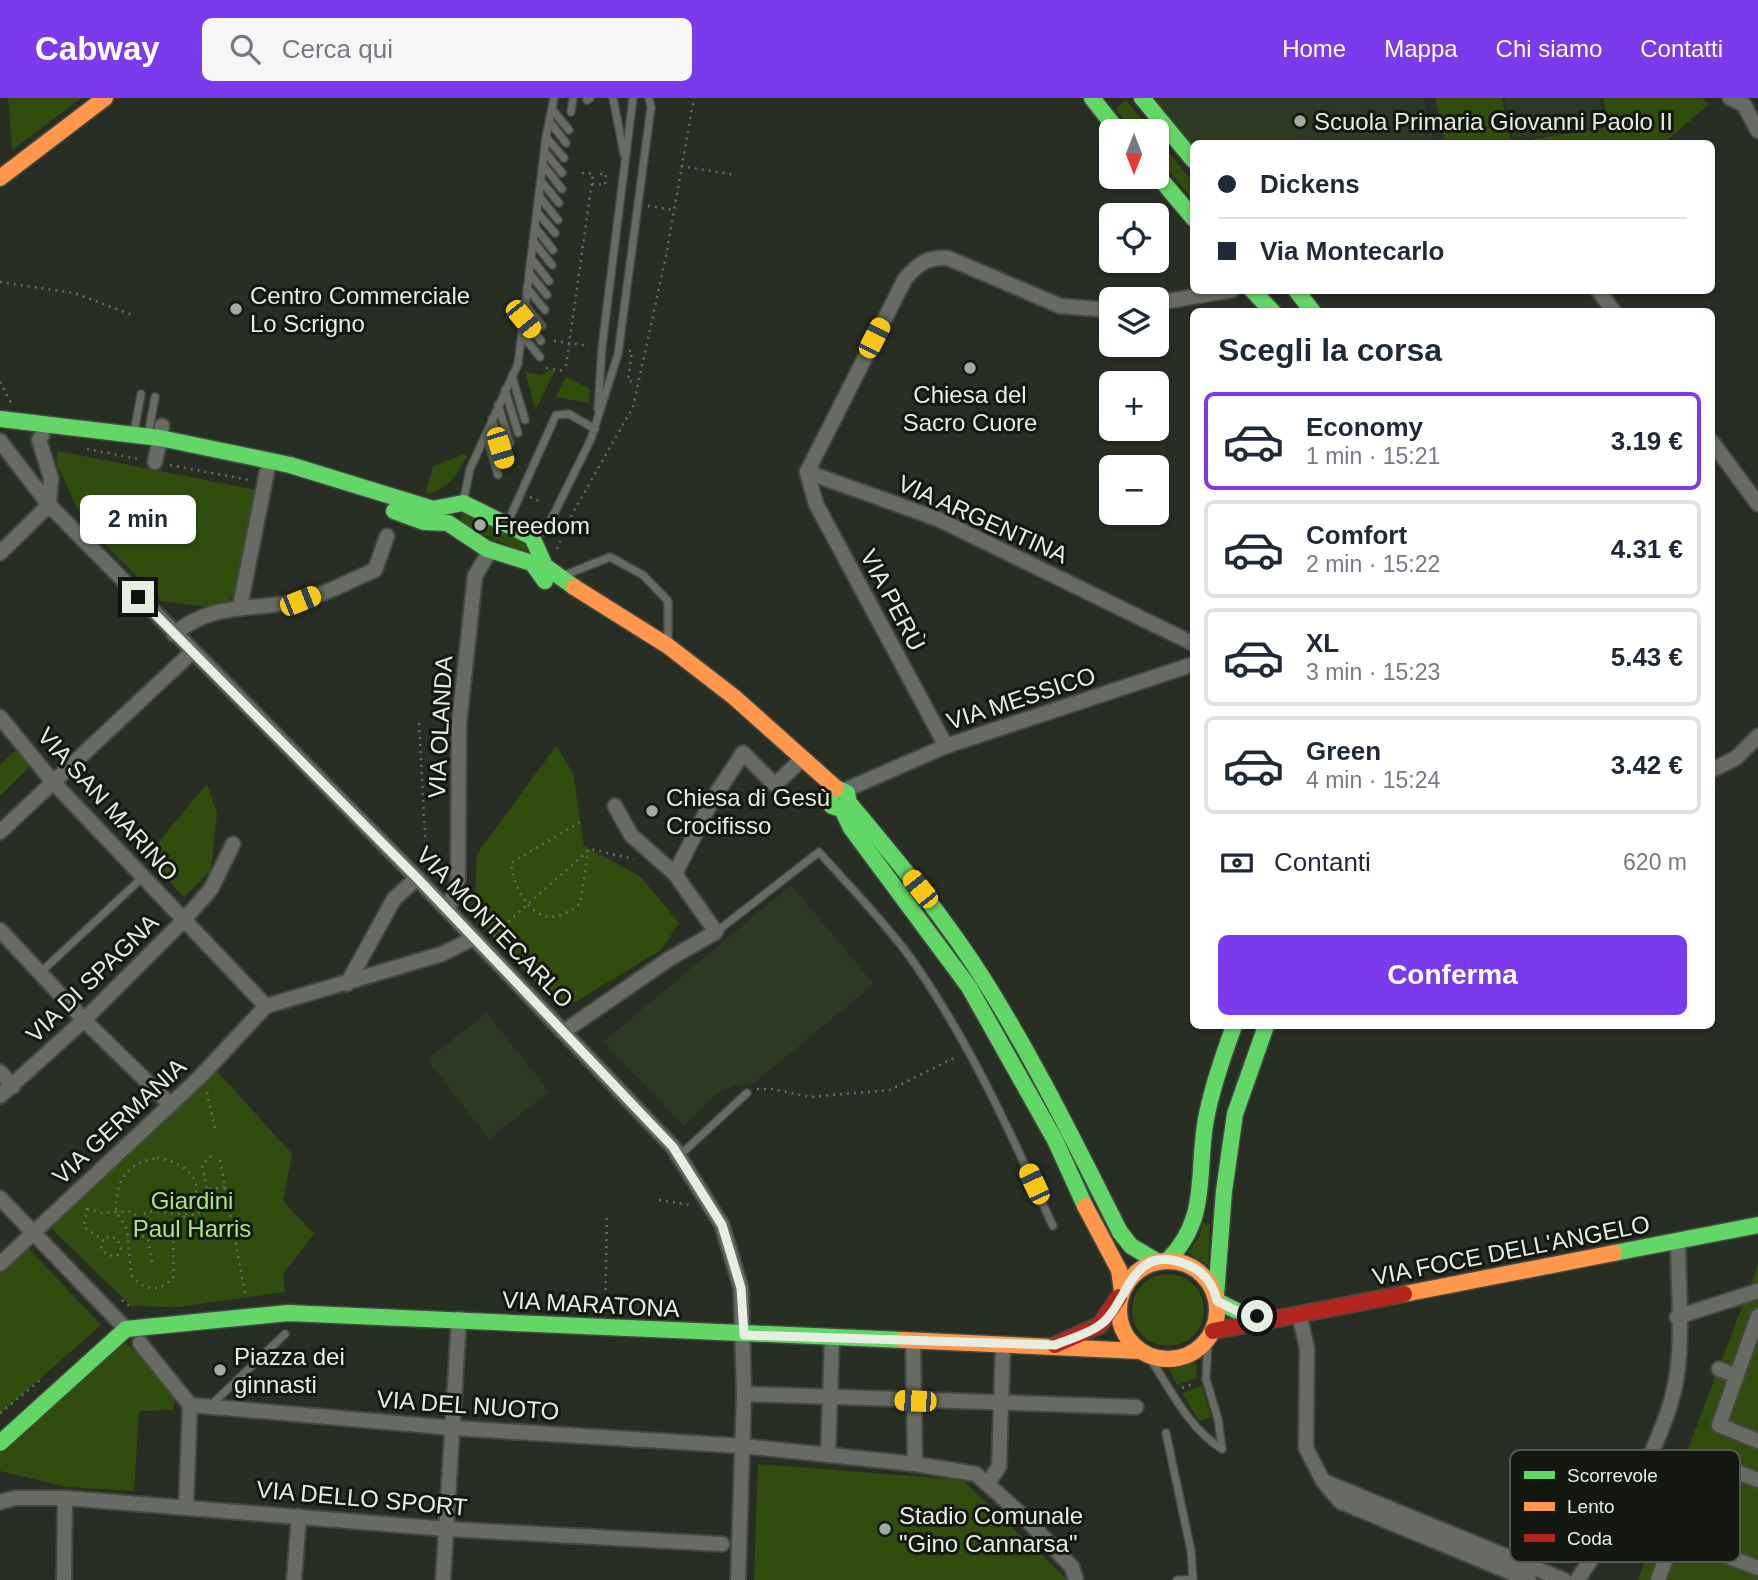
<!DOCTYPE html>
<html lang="it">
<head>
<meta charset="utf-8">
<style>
	:root { --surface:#fff; --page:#f6f6f7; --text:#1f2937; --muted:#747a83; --line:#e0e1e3; --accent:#7c3aed }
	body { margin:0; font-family:Arial,sans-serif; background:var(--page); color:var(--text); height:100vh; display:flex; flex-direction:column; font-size:26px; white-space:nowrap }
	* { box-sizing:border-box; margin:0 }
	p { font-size:23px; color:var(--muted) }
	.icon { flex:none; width:38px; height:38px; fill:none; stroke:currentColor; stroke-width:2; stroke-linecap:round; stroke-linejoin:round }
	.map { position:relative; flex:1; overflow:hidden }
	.details { position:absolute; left:1190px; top:210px; width:525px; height:721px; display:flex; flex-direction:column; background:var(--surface); border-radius:10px; box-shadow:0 2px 5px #0004 }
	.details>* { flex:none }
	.hud { position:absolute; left:1190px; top:42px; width:525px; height:154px; border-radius:10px; box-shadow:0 2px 5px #0004; display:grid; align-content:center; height:154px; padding:0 28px; background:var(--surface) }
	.needle { width:46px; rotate:180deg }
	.tools { position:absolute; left:1099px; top:21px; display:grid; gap:14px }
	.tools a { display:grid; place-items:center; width:70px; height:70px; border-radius:10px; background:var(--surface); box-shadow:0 2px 5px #0004; font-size:35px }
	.end { position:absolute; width:32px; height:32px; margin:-16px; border:9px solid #e6ede1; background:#111; box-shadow:0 0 0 4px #111 }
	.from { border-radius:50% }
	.bubble { position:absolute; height:49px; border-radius:10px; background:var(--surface); box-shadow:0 2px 5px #0004; font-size:23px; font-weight:600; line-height:49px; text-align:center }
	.car { position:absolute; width:21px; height:42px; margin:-21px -10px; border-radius:9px; box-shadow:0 0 5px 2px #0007; background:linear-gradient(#f5c518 24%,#345 0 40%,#f5c518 0 76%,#345 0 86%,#f5c518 0) }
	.hud b { display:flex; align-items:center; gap:24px; height:66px; font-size:26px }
	.hud b+b { border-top:2px solid var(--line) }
	.hud i { width:18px; height:18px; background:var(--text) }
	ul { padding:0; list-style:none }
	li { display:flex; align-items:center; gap:21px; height:98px; margin:0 14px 10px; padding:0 14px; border:4px solid var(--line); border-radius:10px }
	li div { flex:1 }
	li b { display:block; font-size:26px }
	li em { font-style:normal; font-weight:600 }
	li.on { border-color:var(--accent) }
	li>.icon { width:63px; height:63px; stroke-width:1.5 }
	h2 { padding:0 28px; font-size:32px; line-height:84px }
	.pay { display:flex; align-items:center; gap:18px; height:77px; padding:0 28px; font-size:26px }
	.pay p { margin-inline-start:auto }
	.primary-button { display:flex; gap:14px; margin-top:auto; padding:14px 28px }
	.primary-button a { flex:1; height:80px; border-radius:10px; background:var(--accent); color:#fff; font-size:28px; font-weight:600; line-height:80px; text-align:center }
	header { display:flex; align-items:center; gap:42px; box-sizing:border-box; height:98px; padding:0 35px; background:var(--accent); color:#fff }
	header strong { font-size:33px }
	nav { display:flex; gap:38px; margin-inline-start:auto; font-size:24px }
	.search { width:490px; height:63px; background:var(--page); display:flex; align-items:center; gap:18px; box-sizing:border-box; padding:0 24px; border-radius:10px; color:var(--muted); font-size:26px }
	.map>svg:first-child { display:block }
	.built { fill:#2d3a23 }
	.green { fill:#304d0e }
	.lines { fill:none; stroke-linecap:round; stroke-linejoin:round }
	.lane-casing { stroke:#444940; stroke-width:10 }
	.street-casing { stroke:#444940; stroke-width:18 }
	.fast-casing { stroke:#444940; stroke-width:19 }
	.slow-casing { stroke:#444940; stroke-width:19 }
	.jam-casing { stroke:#444940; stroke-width:19 }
	.path { stroke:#666a63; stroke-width:2.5; stroke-dasharray:2 5; stroke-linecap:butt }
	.lane { stroke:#676b64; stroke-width:7 }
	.street { stroke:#676b64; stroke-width:14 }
	.fast { stroke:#63d668; stroke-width:16 }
	.slow { stroke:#ff974d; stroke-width:16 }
	.jam { stroke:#b3261e; stroke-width:16 }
	.route { stroke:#e6ede1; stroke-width:9 }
	.poi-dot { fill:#a4aa9f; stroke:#141810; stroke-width:2.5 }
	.labels { text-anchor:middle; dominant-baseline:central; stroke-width:6; stroke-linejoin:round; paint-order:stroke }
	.poi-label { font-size:24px; fill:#e6ede1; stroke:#141810; text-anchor:start }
	.street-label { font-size:24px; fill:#e6ede1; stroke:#141810 }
	.park-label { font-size:24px; fill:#abe777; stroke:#141810 }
	.key { fill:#141810; stroke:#53584f; stroke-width:2 }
	.key-label { font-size:19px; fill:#e6ede1 }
</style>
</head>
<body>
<header>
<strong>Cabway</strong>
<div class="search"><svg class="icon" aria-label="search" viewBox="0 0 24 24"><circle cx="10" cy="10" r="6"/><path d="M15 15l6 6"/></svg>Cerca qui</div>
<nav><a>Home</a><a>Mappa</a><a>Chi siamo</a><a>Contatti</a></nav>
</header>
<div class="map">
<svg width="1758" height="1482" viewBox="0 0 1758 1482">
	<rect width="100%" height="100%" fill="#292e24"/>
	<!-- built -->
	<g class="built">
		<polygon points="1153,0 1423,0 1434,45 1194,46 1193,49"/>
		<polygon points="1505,0 1600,0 1605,27 1513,43"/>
		<polygon points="791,787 874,886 753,986 734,988 714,997 684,1028 603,944"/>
		<polygon points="487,915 549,994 489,1041 427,961"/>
	</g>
	<!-- green -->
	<g class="green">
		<polygon points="8,0 81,0 12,52"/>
		<polygon points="1435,0 1502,0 1511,45 1608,29 1603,0 1702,0 1709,6 1664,45 1445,46"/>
		<polygon points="1126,2 1151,33 1135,33 1115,11"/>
		<polygon points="1157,40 1193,84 1193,102 1157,59"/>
		<polygon points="550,272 555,273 537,309 534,307 525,274 541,277"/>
		<polygon points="566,279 590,291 589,305 556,299"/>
		<polygon points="58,353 256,392 238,497 215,510 161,503 84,425 56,364"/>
		<path d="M464 356 467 358C457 377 448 393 425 396L433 368Z"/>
		<polygon points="462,414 529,445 526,453 520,453 459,425"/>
		<polygon points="556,648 573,675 584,748 641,779 679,825 661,852 562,912 474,818 477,756"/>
		<polygon points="17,651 31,667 0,698 0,667"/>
		<polygon points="207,686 217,715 211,772 184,799 146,759"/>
		<polygon points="214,970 292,1056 283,1103 314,1136 283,1176 285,1194 178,1209 131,1208 48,1127"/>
		<polygon points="1203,1125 1210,1126 1208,1167 1188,1155 1199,1139"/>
		<polygon points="27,1149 101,1227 0,1316 0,1175"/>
		<polygon points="1758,1167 1758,1482 1638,1482"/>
		<circle cx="1168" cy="1212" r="36"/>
		<polygon points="126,1245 175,1289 174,1312 139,1313 134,1393 67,1389 0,1373 0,1355 103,1258"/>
		<polygon points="1196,1265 1197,1280 1177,1287 1169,1271"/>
		<polygon points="1202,1288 1211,1319 1199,1323 1182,1295"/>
		<polygon points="758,1366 962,1382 1068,1482 754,1482"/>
	</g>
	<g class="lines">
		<defs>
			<g id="lane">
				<polyline points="613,0 624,56"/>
				<polyline points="587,2 590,0"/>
				<polyline points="552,11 569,32"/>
				<polyline points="571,14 573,0"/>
				<polyline points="549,23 566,45"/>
				<polyline points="546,39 564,60"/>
				<polyline points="545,54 562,75"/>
				<polyline points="543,67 562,91"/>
				<polyline points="541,83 559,105"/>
				<polyline points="539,98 558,122"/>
				<polyline points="537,114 555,135"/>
				<polyline points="535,129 553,152"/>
				<polyline points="533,143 552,167"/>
				<polyline points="531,160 549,183"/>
				<polyline points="529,175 547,197"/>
				<polyline points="527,190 545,212"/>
				<polyline points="525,207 542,228"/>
				<polyline points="524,221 541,243"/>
				<polyline points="522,237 540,259"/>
				<polyline points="512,278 525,322"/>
				<polyline points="505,292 518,335"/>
				<polyline points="498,307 510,345"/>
				<polyline points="598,311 602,249 633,0"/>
				<polyline points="492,321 505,364"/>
				<polyline points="134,335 141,296"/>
				<polyline points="486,336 498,377"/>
				<polyline points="148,337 155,299"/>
				<polyline points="463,405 470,371 518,266 546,39 554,0"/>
				<polyline points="511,417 556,317 569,316 595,331"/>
				<polyline points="545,434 591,341 618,256 651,9 649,0"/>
				<polyline points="565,477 610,459 643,477 668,503 668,544"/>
				<path d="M716 834 819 754C849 788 883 822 910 859 969 942 1011 1036 1053 1128"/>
				<polyline points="41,874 143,779"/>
				<polyline points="679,1058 747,995"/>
				<polyline points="1208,1243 1206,1281 1218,1321 1222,1351"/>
				<path d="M1148 1257C1169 1289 1189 1331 1222 1351"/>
				<polyline points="209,1309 285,1236"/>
				<polyline points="1166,1335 1191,1453 1193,1481 1177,1482"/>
			</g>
			<g id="street">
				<polyline points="1730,0 1744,7"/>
				<polyline points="1744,7 1758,33"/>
				<polyline points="1598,192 1614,214"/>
				<polyline points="1157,205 1232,192"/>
				<path d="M1111 212 1060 208 948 160C927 159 919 165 905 181L807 374 938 421 1194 546"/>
				<polyline points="42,337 39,342 51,380 49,407"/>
				<polyline points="0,343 49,407 417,780 673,1049 722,1127 741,1190 744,1296 738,1482"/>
				<polyline points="1712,344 1758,406"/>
				<polyline points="155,364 162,328"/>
				<polyline points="807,374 816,406 946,648"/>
				<polyline points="0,455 49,407"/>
				<polyline points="240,508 267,373"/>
				<path d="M174 536C215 503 253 513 299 503 325 497 351 482 375 472L387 438"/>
				<polyline points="0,619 53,684 266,908"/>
				<polyline points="1712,672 1736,660 1758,638"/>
				<polyline points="843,693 946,648 1194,566"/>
				<polyline points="0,734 192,554"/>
				<polyline points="675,776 712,702 743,655 775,687 802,661"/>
				<polyline points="448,812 458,782 459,626 475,478 491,451"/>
				<polyline points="0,832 85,923 169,1005"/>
				<polyline points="347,886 394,801 417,780"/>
				<polyline points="266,908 442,856 472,841"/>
				<polyline points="563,934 669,861 716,834 675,776 631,737 615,708"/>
				<polyline points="0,974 13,988"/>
				<polyline points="0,998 84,922 183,823 211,791 233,746"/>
				<polyline points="0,1100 126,1231"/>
				<polyline points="0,1166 200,979 266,908"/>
				<polyline points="1299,1216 1307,1250 1306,1350 1323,1383 1564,1482"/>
				<polyline points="1758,1218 1719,1327 1758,1343"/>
				<polyline points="1677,1219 1758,1193"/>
				<polyline points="913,1244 915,1366"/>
				<polyline points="140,1245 190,1307"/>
				<polyline points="1719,1271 1737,1278"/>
				<polyline points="744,1296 1136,1309"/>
				<polyline points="190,1307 454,1330 743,1348 915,1366 976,1376 1022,1417 1072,1469 1076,1482"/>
				<polyline points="828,1357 832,1241"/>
				<polyline points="987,1386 999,1369 1003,1246"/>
				<polyline points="1326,1387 1341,1404 1529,1482"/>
				<polyline points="0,1404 15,1400 65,1400 447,1431 722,1446"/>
				<polyline points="186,1408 190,1307"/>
				<polyline points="1618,1416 1758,1470"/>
				<polyline points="64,1482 65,1400"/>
				<polyline points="294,1482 299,1418"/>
				<polyline points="443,1482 459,1221"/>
				<path d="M1577 1482C1613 1432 1669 1337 1677 1276 1683 1233 1678 1186 1678 1142"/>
				<polyline points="1658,1482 1703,1361 1758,1382"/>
			</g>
			<g id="fast">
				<polyline points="1092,0 1118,33"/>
				<polyline points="1142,0 1194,63"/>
				<polyline points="1157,77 1194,121"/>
				<polyline points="1252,192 1273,214"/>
				<polyline points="1296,192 1313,214"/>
				<polyline points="0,321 160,340 290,367 433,411 463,405 532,439 545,468 574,489"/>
				<polyline points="394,413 424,424 448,425 487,451 532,465 545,483"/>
				<path d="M836 690 847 695 849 705C897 762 944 819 984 882 1035 963 1077 1049 1120 1134L1131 1148 1158 1164"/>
				<polyline points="838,692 830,699 832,708 842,711 851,730 969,889 1055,1042 1085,1108"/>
				<polyline points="1614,1155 1758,1127"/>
				<path d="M1167 1163C1210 1121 1196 1075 1206 1021 1212 989 1223 958 1234 928"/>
				<polyline points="1216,1198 1224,1093 1235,1016 1266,928"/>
				<polyline points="1217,1203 1243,1216 1264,1219"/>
				<polyline points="0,1345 126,1231 288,1215 903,1242"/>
			</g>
			<g id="slow">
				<polyline points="0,80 105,0"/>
				<polyline points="574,489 668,548 734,599 836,690"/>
				<polyline points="1085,1108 1119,1172 1122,1193"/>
				<circle cx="1168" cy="1212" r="49"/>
				<polyline points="1404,1196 1614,1155"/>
				<polyline points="903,1242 1139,1253"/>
			</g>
			<g id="jam">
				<polyline points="1213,1233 1404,1196"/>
				<polyline points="1055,1247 1100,1227 1119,1199"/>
			</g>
		</defs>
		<!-- lane casing -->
		<use href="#lane" class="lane-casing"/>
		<!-- street casing -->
		<use href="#street" class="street-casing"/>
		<!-- fast casing -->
		<use href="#fast" class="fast-casing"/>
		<!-- slow casing -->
		<use href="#slow" class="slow-casing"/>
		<!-- jam casing -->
		<use href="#jam" class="jam-casing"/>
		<!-- path -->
		<g class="path">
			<polyline points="681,68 735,77"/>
			<polyline points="592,86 605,87 606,76 600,76"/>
			<polyline points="648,108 673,112"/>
			<polyline points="0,184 74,195 135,218"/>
			<polyline points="554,243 589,248"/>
			<polyline points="629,253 632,253 628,283 637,284"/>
			<polyline points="566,268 593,76 583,75 583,71"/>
			<polyline points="546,270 564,273"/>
			<polyline points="0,284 11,305"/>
			<polyline points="87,351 139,361"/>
			<polyline points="170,367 249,382"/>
			<polyline points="530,399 541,404"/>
			<polyline points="557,451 571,418 633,309 666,158 694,0"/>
			<polyline points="419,625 426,754 419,762"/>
			<path d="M580 724 511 765C512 784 528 819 551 819 561 819 572 812 580 806L588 754"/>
			<polyline points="494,839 499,832 590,751 634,761"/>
			<polyline points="757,991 772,991 810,999 890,992 958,958"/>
			<polyline points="207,994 215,1031"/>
			<path d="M157 1060C178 1063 204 1076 194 1102 190 1115 179 1122 175 1135 171 1150 175 1165 173 1180 159 1195 142 1193 131 1176L127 1131 116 1113C116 1082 125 1066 157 1060Z"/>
			<polyline points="220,1062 246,1200"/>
			<polyline points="209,1091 226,1089"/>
			<polyline points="659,1102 690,1107"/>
			<polyline points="87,1110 84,1129 103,1142 101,1151 108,1157 117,1158 121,1150 117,1141 110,1138 103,1142"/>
			<polyline points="87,1111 102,1115 131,1113 139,1120"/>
			<path d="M152 1164 148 1141 140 1137C134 1126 138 1120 148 1113L196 1117 205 1109 207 1091 202 1068 209 1059 215 1058"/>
			<polyline points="122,1202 133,1211"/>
			<polyline points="605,1213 607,1119"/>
			<polyline points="1182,1290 1195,1285"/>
			<polyline points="0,1315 43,1280"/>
		</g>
		<!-- lane -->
		<use href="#lane" class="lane"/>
		<!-- street -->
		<use href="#street" class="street"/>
		<!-- fast -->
		<use href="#fast" class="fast"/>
		<!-- slow -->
		<use href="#slow" class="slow"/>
		<!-- jam -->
		<use href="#jam" class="jam"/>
	</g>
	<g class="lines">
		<!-- route -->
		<path class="route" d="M138 499 417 780 673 1049 722 1127 741 1190 744 1237 1055 1247C1069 1241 1088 1236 1100 1227 1129 1206 1130 1142 1188 1167 1203 1173 1214 1187 1217 1203L1243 1216 1257 1218"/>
	</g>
	<!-- markers -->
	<g class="poi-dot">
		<circle cx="1300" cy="23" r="7"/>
		<circle cx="236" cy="211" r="7"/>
		<circle cx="970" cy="270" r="7"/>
		<circle cx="480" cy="427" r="7"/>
		<circle cx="652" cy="713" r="7"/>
		<circle cx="220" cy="1272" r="7"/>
		<circle cx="885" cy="1431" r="7"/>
	</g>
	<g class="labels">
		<!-- poi labels -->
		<g class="poi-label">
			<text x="1314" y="23">Scuola Primaria Giovanni Paolo II</text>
			<text x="250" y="197">Centro Commerciale<tspan x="250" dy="28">Lo Scrigno</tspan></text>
			<text x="970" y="296" text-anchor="middle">Chiesa del<tspan x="970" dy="28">Sacro Cuore</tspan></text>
			<text x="494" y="427">Freedom</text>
			<text x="666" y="699">Chiesa di Gesù<tspan x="666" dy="28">Crocifisso</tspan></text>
			<text x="234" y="1258">Piazza dei<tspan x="234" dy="28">ginnasti</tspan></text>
			<text x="899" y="1417">Stadio Comunale<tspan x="899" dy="28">"Gino Cannarsa"</tspan></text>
		</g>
		<!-- street labels -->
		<g class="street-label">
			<text transform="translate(983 421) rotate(24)">VIA ARGENTINA</text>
			<text transform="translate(893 502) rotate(62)">VIA PERÙ</text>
			<text transform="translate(1021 600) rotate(-18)">VIA MESSICO</text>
			<text transform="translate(440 629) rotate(-87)">VIA OLANDA</text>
			<text transform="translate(108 706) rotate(48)">VIA SAN MARINO</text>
			<text transform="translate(495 829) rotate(46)">VIA MONTECARLO</text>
			<text transform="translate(92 880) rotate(-44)">VIA DI SPAGNA</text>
			<text transform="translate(119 1023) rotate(-43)">VIA GERMANIA</text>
			<text transform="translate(1511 1152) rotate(-11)">VIA FOCE DELL'ANGELO</text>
			<text transform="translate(591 1206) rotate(3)">VIA MARATONA</text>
			<text transform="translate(468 1307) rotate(4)">VIA DEL NUOTO</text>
			<text transform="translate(362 1400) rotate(5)">VIA DELLO SPORT</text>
		</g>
		<!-- park labels -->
		<g class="park-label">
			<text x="192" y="1102">Giardini<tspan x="192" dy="28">Paul Harris</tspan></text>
		</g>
	</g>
	<!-- legend -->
	<rect x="1510" y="1352" width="230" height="112" rx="10" class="key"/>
	<rect x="1524" y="1373" width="31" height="8" fill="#63d668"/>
	<rect x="1524" y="1404" width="31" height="9" fill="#ff974d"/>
	<rect x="1524" y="1436" width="31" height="8" fill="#b3261e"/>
	<g class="key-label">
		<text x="1567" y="1384">Scorrevole</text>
		<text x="1567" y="1415">Lento</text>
		<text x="1567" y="1447">Coda</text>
	</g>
</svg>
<div class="tools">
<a><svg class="needle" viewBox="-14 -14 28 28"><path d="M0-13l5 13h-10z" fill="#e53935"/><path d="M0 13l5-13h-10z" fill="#747a83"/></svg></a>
<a><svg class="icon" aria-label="locate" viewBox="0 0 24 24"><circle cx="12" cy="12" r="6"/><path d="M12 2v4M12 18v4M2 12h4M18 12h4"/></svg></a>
<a><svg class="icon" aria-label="layers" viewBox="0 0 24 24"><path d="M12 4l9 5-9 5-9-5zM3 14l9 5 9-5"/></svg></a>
<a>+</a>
<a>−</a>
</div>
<i class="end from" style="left:1257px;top:1218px"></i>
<i class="end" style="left:138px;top:499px"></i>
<div class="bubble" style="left:80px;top:397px;width:116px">2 min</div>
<i class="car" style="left:523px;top:221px;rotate:141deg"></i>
<i class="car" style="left:874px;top:240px;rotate:27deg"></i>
<i class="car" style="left:500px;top:350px;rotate:163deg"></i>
<i class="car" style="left:300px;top:503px;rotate:68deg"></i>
<i class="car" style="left:920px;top:791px;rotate:321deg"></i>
<i class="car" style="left:1034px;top:1086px;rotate:335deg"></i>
<i class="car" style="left:915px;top:1303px;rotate:272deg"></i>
<div class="hud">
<b><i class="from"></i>Dickens</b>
<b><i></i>Via Montecarlo</b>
</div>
<section class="details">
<h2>Scegli la corsa</h2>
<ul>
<li class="on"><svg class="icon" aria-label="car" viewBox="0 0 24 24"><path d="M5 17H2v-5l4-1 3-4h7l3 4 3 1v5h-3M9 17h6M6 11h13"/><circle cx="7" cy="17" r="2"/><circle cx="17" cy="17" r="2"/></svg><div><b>Economy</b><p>1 min · 15:21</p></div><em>3.19 €</em></li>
<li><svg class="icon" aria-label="car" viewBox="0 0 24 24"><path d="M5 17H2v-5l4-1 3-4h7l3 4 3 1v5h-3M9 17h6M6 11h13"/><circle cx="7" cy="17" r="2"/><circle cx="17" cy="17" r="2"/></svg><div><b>Comfort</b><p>2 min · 15:22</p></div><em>4.31 €</em></li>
<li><svg class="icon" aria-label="car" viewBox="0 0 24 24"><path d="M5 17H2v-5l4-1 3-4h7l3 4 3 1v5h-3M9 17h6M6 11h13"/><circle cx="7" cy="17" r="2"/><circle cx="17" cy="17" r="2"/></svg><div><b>XL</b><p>3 min · 15:23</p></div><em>5.43 €</em></li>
<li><svg class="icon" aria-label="car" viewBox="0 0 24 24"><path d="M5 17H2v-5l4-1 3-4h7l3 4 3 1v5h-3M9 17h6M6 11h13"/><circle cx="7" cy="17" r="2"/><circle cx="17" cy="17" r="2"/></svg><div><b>Green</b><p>4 min · 15:24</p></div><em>3.42 €</em></li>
</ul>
<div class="pay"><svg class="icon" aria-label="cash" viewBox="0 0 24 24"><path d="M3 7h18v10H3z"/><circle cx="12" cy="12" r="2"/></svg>Contanti<p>620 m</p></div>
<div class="primary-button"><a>Conferma</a></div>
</section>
</div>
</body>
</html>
